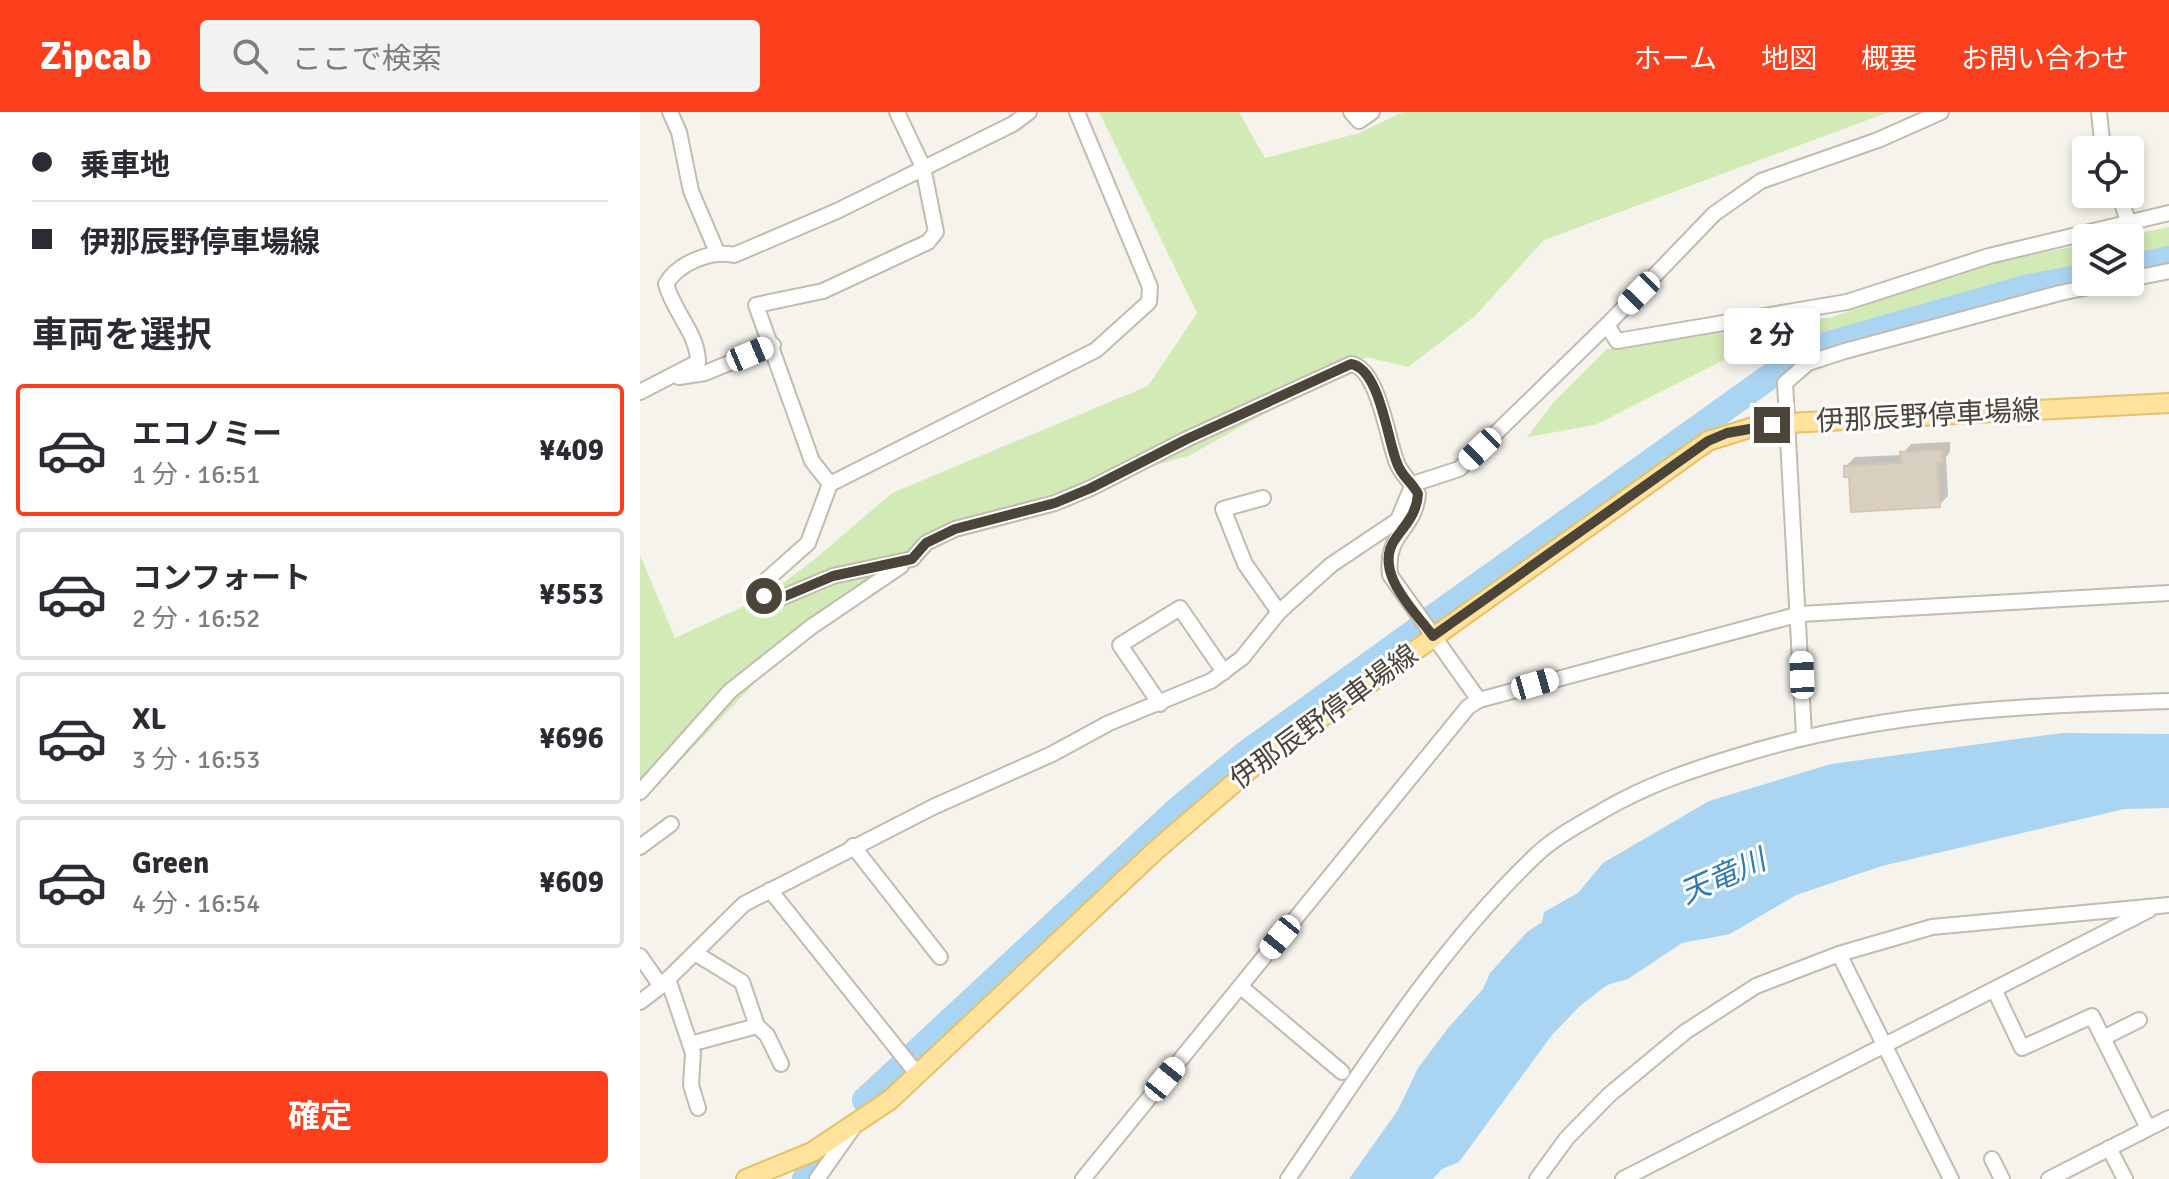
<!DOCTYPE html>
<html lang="ja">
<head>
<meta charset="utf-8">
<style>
	:root { --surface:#fff; --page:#f2f2f3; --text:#2b2b33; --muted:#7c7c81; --line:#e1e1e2; --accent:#fc3f1d }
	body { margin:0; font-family:Signika,"Noto Sans JP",sans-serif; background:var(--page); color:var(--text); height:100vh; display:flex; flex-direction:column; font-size:30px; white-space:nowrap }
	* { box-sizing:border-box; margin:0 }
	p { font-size:26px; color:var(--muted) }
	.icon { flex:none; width:44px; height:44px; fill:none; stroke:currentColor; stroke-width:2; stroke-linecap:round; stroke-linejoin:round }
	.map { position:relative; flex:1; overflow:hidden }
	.panel { display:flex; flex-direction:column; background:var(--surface); width:640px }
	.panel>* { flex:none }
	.banner { display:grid; align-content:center; height:176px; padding:0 32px; background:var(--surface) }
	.fabs { position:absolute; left:1432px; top:24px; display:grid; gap:16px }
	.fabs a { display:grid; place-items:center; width:72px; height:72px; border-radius:8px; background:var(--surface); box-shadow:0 4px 12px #0003; font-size:40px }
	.end { position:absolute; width:36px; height:36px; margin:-18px; border:10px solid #4b4439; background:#fff; box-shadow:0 0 0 4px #fff }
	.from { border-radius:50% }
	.bubble { position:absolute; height:56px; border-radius:8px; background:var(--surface); box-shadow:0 4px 12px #0003; font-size:26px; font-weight:700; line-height:56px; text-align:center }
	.car { position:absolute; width:24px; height:48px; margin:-24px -12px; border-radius:10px; box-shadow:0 0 6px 2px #0007; background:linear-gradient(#fff 24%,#345 0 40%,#fff 0 76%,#345 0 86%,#fff 0) }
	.banner b { display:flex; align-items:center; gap:28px; height:76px; font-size:30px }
	.banner b+b { border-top:2px solid var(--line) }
	.banner i { width:20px; height:20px; background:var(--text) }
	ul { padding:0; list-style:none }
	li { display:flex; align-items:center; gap:24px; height:132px; margin:0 16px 12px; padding:0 16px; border:4px solid var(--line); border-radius:8px }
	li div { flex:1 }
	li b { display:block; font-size:30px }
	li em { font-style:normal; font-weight:700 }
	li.selected { border-color:var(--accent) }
	li>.icon { width:72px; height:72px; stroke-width:1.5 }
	h2 { padding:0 32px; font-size:36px; line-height:96px }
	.button { display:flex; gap:16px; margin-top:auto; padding:16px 32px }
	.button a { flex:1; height:92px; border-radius:8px; background:var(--accent); color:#fff; font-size:32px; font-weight:700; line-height:92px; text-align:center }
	header { display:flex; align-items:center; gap:48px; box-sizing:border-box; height:112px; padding:0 40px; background:var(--accent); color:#fff }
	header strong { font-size:38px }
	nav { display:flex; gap:44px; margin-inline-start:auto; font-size:28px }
	.search { width:560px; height:72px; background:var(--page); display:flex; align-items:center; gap:20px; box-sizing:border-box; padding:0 28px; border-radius:8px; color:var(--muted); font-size:30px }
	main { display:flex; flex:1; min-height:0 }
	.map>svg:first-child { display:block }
	.green { fill:#d2eab5 }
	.water { fill:#a9d4f2 }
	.shadow { fill:#0003 }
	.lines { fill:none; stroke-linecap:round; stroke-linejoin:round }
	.river { stroke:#a9d4f2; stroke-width:26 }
	.building { fill:#d8cfc1; stroke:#d3c7b4; stroke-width:2 }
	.minor-casing { stroke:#c2bbae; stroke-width:18 }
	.major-casing { stroke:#e6c16a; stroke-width:22 }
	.minor { stroke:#fff; stroke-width:14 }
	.major { stroke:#ffe39c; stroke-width:18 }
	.route { stroke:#4b4439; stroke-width:10 }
	.labels { text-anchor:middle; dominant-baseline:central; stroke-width:6; stroke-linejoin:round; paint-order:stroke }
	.street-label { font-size:28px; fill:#4b4439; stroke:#fff }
	.water-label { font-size:30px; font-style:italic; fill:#2e7ab2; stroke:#fff }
</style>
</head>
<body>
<header>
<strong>Zipcab</strong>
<div class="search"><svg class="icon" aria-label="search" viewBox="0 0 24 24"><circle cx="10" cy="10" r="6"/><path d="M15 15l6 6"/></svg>ここで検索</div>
<nav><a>ホーム</a><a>地図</a><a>概要</a><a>お問い合わせ</a></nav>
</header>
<main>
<section class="panel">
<div class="banner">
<b><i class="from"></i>乗車地</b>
<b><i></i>伊那辰野停車場線</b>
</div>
<h2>車両を選択</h2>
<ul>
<li class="selected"><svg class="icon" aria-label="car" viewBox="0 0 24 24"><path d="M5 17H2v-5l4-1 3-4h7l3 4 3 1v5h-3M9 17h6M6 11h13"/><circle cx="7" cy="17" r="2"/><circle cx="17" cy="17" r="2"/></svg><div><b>エコノミー</b><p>1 分 · 16:51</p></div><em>¥409</em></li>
<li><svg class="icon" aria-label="car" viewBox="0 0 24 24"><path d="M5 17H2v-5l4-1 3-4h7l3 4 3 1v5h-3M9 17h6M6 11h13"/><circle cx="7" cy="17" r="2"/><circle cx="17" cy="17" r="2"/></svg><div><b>コンフォート</b><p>2 分 · 16:52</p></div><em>¥553</em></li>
<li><svg class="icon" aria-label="car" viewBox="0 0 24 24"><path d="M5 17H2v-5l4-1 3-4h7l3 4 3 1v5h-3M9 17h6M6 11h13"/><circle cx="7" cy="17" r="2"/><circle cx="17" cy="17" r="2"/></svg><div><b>XL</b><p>3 分 · 16:53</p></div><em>¥696</em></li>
<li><svg class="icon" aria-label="car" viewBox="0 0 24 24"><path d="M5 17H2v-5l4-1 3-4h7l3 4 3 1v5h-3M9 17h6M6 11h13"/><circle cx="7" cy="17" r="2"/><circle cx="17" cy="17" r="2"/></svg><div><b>Green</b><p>4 分 · 16:54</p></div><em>¥609</em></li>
</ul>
<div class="button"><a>確定</a></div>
</section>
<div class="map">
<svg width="1529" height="1067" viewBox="0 0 1529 1067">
	<rect width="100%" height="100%" fill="#f6f3ec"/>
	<!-- green -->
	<g class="green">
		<polygon points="459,0 599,0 625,46 719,21 763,0 1249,0 904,128 835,204 768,255 727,245 548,344 359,397 154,521 110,576 0,691 0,443 35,526 126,484 175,447 252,381 508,274 557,201"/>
		<polygon points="1529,115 1529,140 1490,148 1490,126 1474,126"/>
		<polygon points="1446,132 1446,156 1388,168 1252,210 1082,249 955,313 887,325 913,291 967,237 1192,205 1340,153"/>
	</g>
	<!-- water -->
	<polygon class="water" points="1422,621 1529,622 1529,696 1484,697 1242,754 1156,783 1090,822 1042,831 988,867 967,873 940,894 912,923 819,1050 802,1057 793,1067 709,1067 758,998 778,956 809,915 843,877 850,861 887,820 902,810 904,800 938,781 963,751 1069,689 1191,652"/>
	<!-- shadow -->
	<polygon class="shadow" points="1310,330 1310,340 1306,345 1308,384 1299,393 1211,363 1206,354 1215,345 1262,343 1271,332"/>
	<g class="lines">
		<!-- river -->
		<g class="river">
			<polyline points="1490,155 1529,147"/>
			<polyline points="788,509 1157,245 1175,236 1385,176 1446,164"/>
			<polyline points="225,988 537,698 605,642 781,515"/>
			<polyline points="165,1067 178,1050"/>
		</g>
	</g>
	<!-- building -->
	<polygon class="building" points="1302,338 1302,351 1297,351 1300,395 1211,400 1209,365 1204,365 1204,354 1261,351 1260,340"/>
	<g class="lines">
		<defs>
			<g id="minor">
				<polyline points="30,0 39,20 51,79 77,140"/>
				<path d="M437 0 510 175 509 190 456 238 190 372 168 431 122 472 124 484 136 488 193 464 272 447 286 431 315 417 415 391 451 376 547 327 711 252C739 257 747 327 757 351 762 364 773 371 778 382 775 419 745 420 750 463L839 588"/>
				<polyline points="711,0 719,9 732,0"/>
				<polyline points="1459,0 1463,38"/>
				<polyline points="1479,82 1488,109"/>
				<polyline points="1490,167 1529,159"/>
				<polyline points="967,213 977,229 1207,190 1349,144 1529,101"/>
				<polyline points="39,265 65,261 133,233"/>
				<path d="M0 280 58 250C58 222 33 199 26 172 38 151 71 138 94 143L197 99 373 12 389 0"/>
				<polyline points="190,372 172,349 116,193 183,179 288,130 296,120 283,55 257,0"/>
				<polyline points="623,386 583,397 605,452 639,500"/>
				<polyline points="520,592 480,533 540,496 584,560"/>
				<polyline points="1164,623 1145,271 1168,251 1205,239 1420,181 1473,170"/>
				<polyline points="0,680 90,579 171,515 261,454"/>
				<polyline points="213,734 300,845"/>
				<polyline points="0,735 31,712"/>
				<polyline points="130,778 278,963"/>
				<polyline points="55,841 102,870 117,914"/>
				<polyline points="1199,842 1311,1067"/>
				<polyline points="0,844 21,874"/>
				<polyline points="28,867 53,941 51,973 58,996"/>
				<polyline points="601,875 702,960"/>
				<polyline points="1355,879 1382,936 1452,904 1508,1016"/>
				<polyline points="0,890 21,874 104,792 293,695 412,642 469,611 571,569 602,546 639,500 691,453 758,408 773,372 819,357 967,213 1074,102 1121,69 1238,28 1301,0"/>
				<polyline points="1463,926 1499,908"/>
				<polyline points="50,932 117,914 127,923 141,952"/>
				<polyline points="1469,1036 1485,1067"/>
				<polyline points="1352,1047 1362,1067"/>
				<polyline points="177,1067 213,1016"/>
				<polyline points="443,1067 828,595 839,588 1160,502 1529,481"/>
				<path d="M648 1067C723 957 797 838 894 745 913 726 940 712 964 698 1007 673 1051 658 1098 644 1241 599 1381 594 1529 589"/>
				<polyline points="897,1067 927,1026 969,983 1045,920 1116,874 1199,842 1292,815 1529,793"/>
				<polyline points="983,1067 1509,798"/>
				<polyline points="1409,1067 1529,1006"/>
			</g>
			<polyline id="major" points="106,1067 172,1040 250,988 515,739 615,653 1068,329 1116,314 1149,311 1529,291"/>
		</defs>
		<!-- minor casing -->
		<use href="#minor" class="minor-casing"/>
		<!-- major casing -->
		<use href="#major" class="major-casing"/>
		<!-- minor -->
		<use href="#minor" class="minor"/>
		<!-- major -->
		<use href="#major" class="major"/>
	</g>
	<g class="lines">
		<!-- route -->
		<path class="route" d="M124 484 136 488 193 464 272 447 286 431 315 417 415 391 451 376 547 327 711 252C740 257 747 327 757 351 761 364 773 371 778 382 777 401 766 412 756 426 731 459 775 499 793 524L1068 329 1087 321 1132 313"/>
	</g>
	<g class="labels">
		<!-- street labels -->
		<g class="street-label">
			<text transform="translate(1288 304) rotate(-3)">伊那辰野停車場線</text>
			<text transform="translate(684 605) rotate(-36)">伊那辰野停車場線</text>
		</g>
		<!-- water labels -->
		<g class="water-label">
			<text transform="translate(1083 765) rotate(-24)">天竜川</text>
		</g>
	</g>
</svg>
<div class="fabs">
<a><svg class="icon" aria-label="locate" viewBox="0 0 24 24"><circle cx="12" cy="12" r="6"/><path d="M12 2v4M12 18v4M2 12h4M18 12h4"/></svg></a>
<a><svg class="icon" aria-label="layers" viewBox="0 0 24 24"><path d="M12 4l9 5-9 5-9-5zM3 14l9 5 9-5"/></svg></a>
</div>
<i class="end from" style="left:124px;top:484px"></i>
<i class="end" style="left:1132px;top:313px"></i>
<div class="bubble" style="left:1084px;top:196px;width:96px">2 分</div>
<i class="car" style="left:999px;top:181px;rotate:224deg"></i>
<i class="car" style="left:110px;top:242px;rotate:67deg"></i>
<i class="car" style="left:840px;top:337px;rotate:226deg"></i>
<i class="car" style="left:1162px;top:563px;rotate:358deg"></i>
<i class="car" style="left:895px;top:572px;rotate:74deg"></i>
<i class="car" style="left:640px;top:825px;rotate:219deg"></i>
<i class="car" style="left:525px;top:967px;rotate:39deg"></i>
</div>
</main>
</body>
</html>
